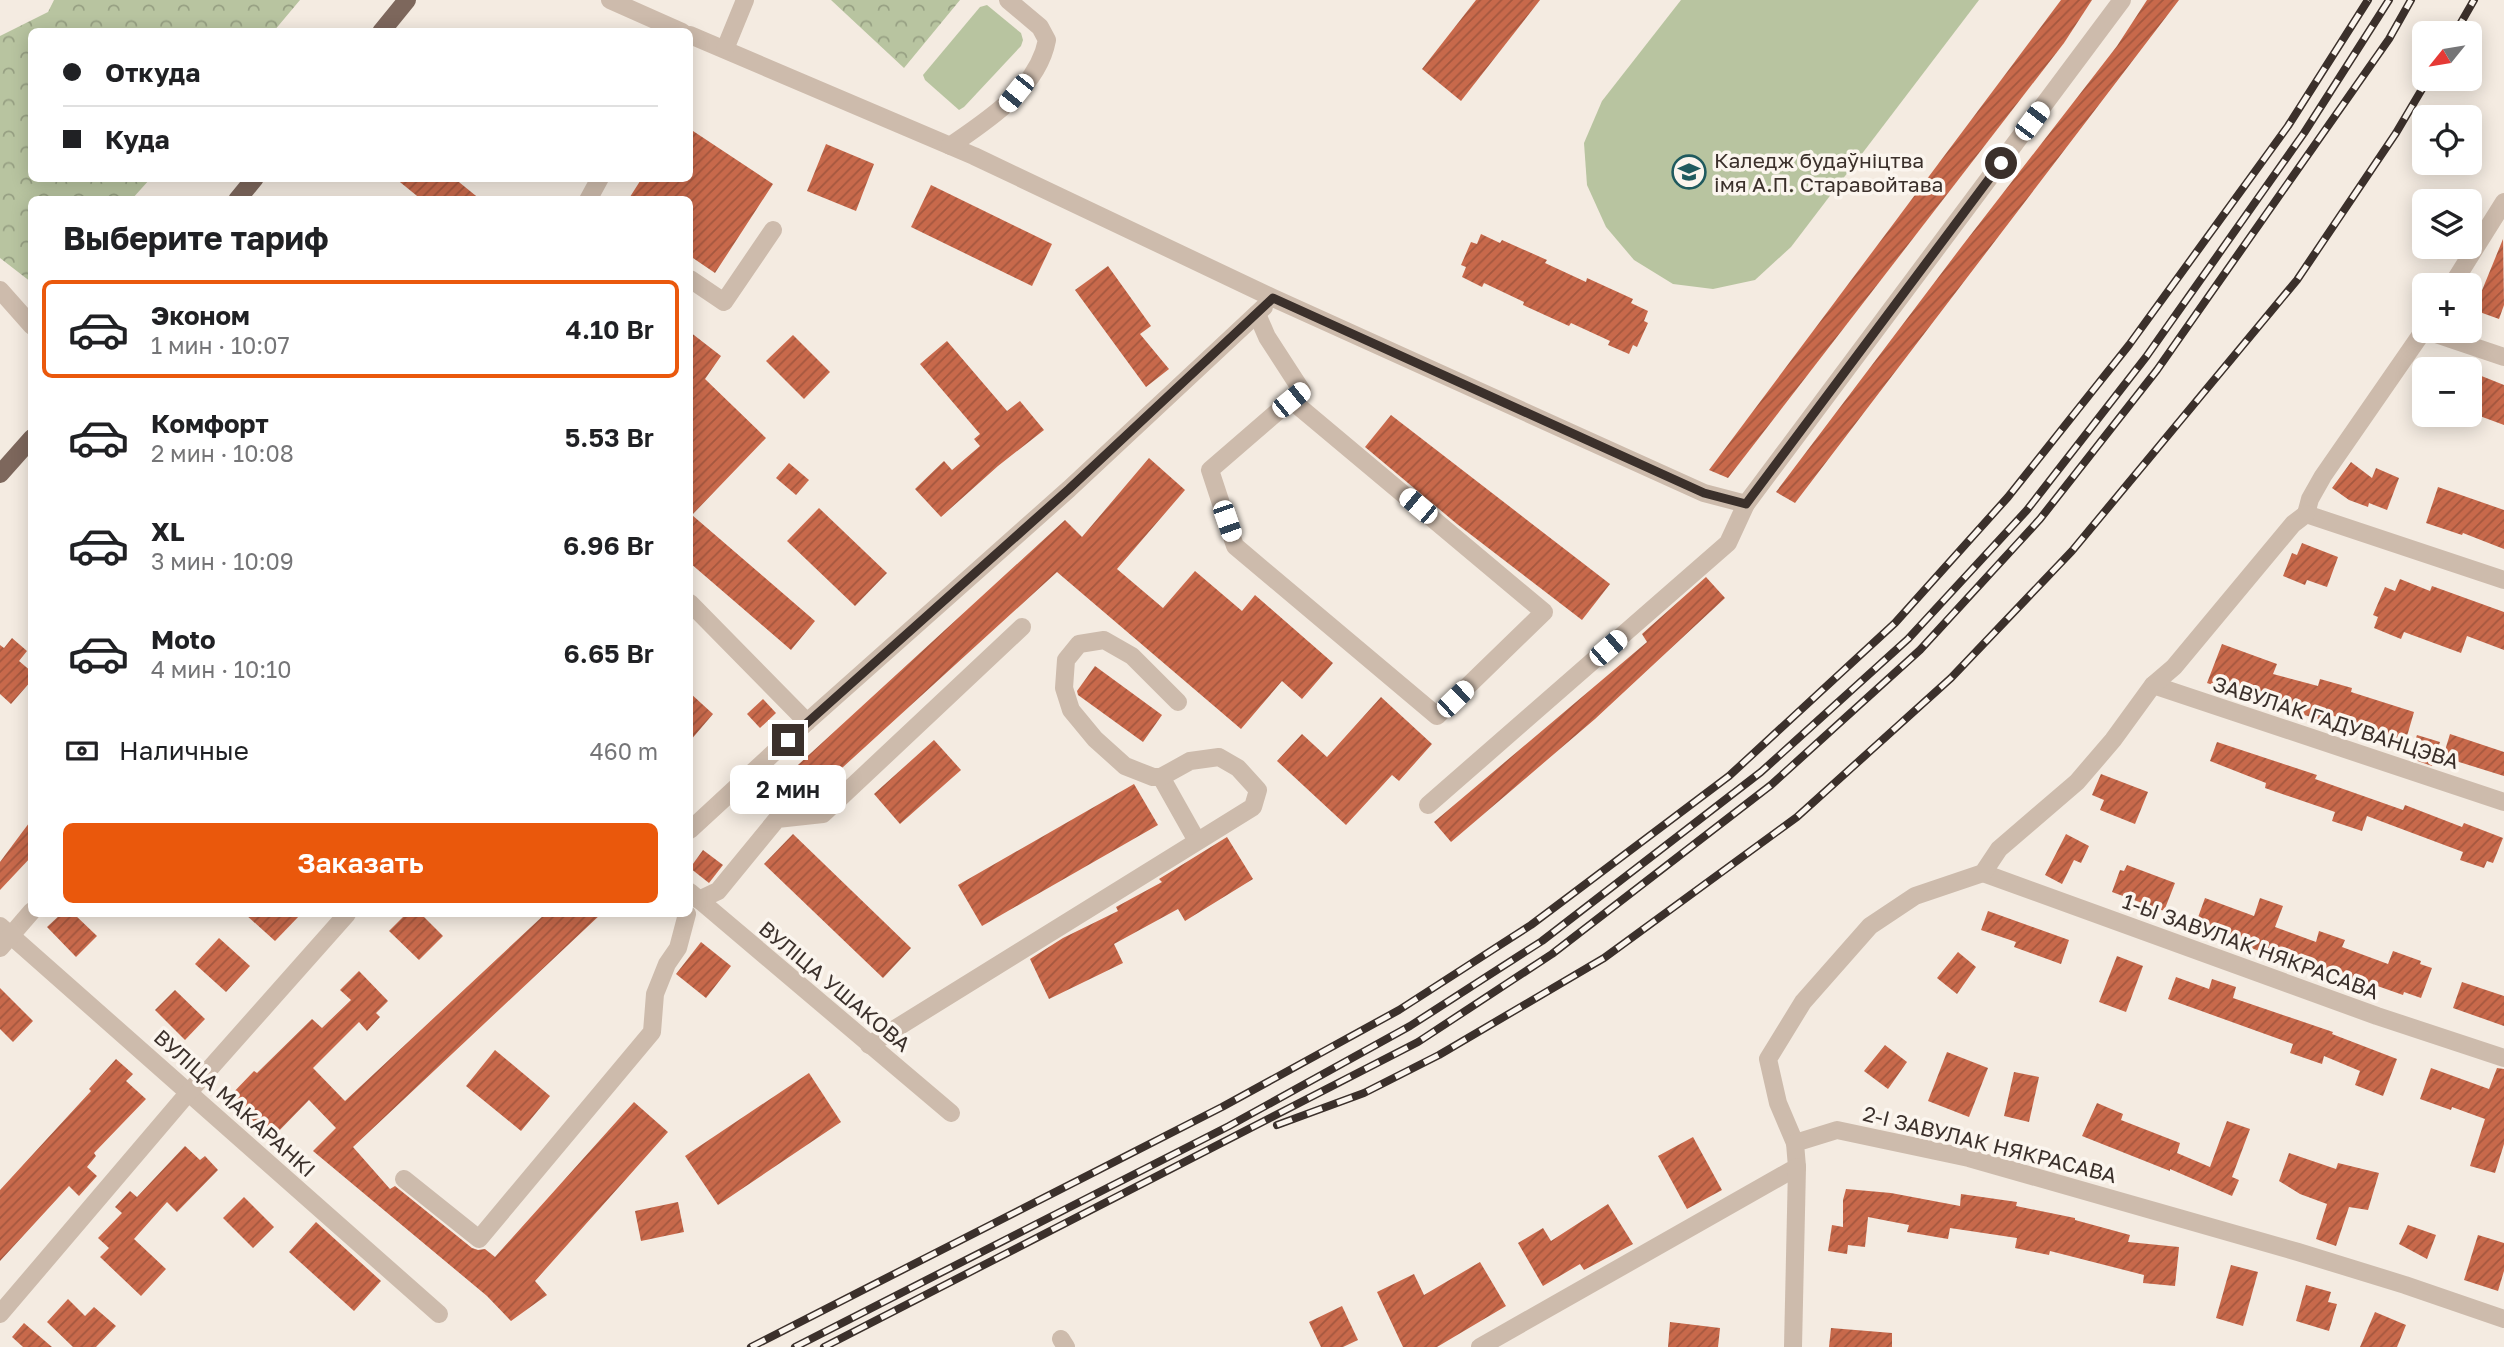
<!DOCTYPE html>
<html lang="ru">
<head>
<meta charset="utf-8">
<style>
	:root { --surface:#fff; --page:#f6f6f6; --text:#202124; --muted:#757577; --line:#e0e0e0; --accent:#ea580c }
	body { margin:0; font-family:"Golos Text",sans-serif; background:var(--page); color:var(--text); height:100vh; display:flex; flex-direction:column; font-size:26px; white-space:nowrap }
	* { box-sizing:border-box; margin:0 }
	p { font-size:23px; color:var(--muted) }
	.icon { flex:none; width:38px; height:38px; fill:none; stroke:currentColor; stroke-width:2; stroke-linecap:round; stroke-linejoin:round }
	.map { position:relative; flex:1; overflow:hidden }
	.panel { position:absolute; left:28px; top:196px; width:665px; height:721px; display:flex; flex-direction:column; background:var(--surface); border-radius:10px; box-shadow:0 4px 18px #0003 }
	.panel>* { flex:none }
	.banner { position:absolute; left:28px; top:28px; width:665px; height:154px; border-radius:10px; box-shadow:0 4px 18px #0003; display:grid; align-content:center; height:154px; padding:0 35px; background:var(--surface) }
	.needle { width:46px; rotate:240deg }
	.buttons { position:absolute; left:2412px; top:21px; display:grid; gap:14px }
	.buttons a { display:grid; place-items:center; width:70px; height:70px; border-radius:10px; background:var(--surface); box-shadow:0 4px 18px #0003; font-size:35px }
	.end { position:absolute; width:32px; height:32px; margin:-16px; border:9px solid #3b302b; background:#fff; box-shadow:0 0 0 4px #fff }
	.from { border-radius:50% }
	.bubble { position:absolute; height:49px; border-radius:10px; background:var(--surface); box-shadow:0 4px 18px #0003; font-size:23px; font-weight:600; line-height:49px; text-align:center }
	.car { position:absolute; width:21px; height:42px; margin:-21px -10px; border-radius:9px; box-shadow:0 0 5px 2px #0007; background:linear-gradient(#fff 24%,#345 0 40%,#fff 0 76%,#345 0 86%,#fff 0) }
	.banner b { display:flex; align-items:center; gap:24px; height:66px; font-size:26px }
	.banner b+b { border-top:2px solid var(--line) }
	.banner i { width:18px; height:18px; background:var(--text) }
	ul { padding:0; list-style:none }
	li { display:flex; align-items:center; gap:21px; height:98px; margin:0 14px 10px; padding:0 21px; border:4px solid transparent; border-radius:10px }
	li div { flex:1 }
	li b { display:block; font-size:26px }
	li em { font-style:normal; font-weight:600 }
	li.selected { border-color:var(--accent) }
	li>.icon { width:63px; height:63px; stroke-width:1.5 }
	h2 { padding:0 35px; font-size:32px; line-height:84px }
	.pay { display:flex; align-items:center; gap:18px; height:77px; padding:0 35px; font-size:26px }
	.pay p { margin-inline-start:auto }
	.primary-button { display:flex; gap:14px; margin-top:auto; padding:14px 35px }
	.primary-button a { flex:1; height:80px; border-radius:10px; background:var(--accent); color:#fff; font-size:28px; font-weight:600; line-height:80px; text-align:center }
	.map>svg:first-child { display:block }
	.forest { fill:url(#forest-crowns) }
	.pitch { fill:#b8c4a0 }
	.building { fill:url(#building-hatch) }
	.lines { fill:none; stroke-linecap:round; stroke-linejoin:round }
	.minor { stroke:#cdbbac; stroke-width:18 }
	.major { stroke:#7d675c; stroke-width:18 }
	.rail-casing { stroke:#3b302b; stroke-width:8 }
	.rail { stroke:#fbf5ee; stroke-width:5; stroke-dasharray:16; stroke-linecap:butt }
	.route { stroke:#3b302b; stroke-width:9 }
	.labels { text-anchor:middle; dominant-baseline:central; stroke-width:7; stroke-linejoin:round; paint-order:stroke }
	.poi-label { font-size:21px; fill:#3b302b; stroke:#fbf5ee; text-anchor:start }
	.street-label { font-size:21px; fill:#3b302b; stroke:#fbf5ee }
</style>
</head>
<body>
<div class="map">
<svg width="2504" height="1347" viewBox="0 0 2504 1347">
	<defs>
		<pattern id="forest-crowns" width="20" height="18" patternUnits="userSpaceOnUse" patternTransform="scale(1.75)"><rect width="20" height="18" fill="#b8c4a0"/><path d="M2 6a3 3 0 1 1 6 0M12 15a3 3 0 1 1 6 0" fill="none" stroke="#97a083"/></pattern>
		<pattern id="building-hatch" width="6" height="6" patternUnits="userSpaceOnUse" patternTransform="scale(1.75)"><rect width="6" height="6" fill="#c8694b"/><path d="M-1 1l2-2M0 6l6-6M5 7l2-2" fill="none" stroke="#a4573f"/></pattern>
	</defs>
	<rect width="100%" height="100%" fill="#f4ebe1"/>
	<!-- forest -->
	<g class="forest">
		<polygon points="54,0 300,0 274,31 32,32 32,178 150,179 132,199 32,200 31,282 0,258 0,36 48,12"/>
		<polygon points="831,0 960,0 904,68"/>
	</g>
	<!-- pitch -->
	<g class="pitch">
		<polygon points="1681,0 1979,0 1791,247 1755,280 1713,289 1673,284 1634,260 1606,227 1587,185 1584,143 1602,101"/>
		<polygon points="987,5 1021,33 1023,40 1021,46 964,107 959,110 925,80 923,75 980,7"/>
	</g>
	<!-- building -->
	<g class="building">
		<polygon points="1476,0 1540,0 1461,101 1422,69"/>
		<polygon points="2061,0 2092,0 2064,43 1728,478 1709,470"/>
		<polygon points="2147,0 2179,0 1795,503 1776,492 1962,246 2117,46"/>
		<polygon points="690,129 773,184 715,273 690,256 690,200 628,200 642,178 690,178"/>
		<polygon points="826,144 874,164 856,211 807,191"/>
		<polygon points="395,178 454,178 481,200 422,200"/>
		<polygon points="931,185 1052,244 1032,286 911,227"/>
		<polygon points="1481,234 1500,243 1502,240 1547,260 1545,263 1586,282 1587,278 1633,299 1631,303 1648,311 1644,321 1648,323 1637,347 1633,345 1629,354 1608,345 1610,341 1571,323 1569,326 1523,305 1524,302 1484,283 1482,287 1462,277 1466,267 1461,265 1471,242 1477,244"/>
		<polygon points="2503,239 2504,305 2499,319 2474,310"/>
		<polygon points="1108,266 1151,326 1140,334 1169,369 1146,387 1075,290"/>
		<polygon points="690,332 721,356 705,379 766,438 692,515 815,621 791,650 690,563"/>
		<polygon points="793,335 830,372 804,399 766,361"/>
		<polygon points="947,341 1007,411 1020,401 1044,430 998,466 941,517 915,489 944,461 952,470 980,446 974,439 980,434 920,364"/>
		<polygon points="2469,371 2504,385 2504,425 2469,412"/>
		<polygon points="1391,415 1610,584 1582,620 1457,524 1365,447"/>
		<polygon points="1149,458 1185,490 1117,569 1163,608 1195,571 1242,611 1255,595 1333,663 1302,699 1282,681 1241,729 1057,572 808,799 787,775 1065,520 1082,537"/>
		<polygon points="2351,462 2372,478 2376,468 2399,478 2387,510 2369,503 2368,507 2349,500 2332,488"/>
		<polygon points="789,463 809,480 796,495 776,478"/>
		<polygon points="2438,487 2504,510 2504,549 2463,533 2462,535 2426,523"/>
		<polygon points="819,508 887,573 855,606 787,541"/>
		<polygon points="2302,543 2338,557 2327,587 2307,580 2305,585 2283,576 2292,553 2297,555"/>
		<polygon points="1706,577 1725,598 1595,719 1451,842 1434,822 1647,642 1642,634"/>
		<polygon points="2400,579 2430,591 2432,586 2504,612 2504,650 2467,636 2461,653 2404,632 2401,639 2374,628 2378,617 2373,615 2385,587 2395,591"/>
		<polygon points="12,638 27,651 19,661 32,672 32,680 11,704 0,694 0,645 4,648"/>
		<polygon points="2222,644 2277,664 2273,674 2318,686 2320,679 2352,688 2351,692 2414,712 2405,743 2364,730 2365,725 2327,714 2325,721 2294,712 2294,708 2235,686 2233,692 2207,683"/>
		<polygon points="1095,666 1162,715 1143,742 1078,695 1077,691"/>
		<polygon points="690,693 713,714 690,741"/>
		<polygon points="1381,697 1432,744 1399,781 1392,775 1346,825 1277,761 1302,734 1327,757"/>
		<polygon points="763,699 776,713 760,728 747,714"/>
		<polygon points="2450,734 2504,752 2504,776 2443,757"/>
		<polygon points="2417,735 2440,742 2432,766 2409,758"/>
		<polygon points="934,740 961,770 900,824 874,794"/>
		<polygon points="2217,742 2317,775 2315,779 2403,810 2405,805 2462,827 2464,823 2503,838 2493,863 2487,861 2484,868 2460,860 2463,852 2367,816 2362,831 2332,821 2335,812 2265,788 2266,783 2210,761"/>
		<polygon points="2101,774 2148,792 2135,824 2100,810 2104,800 2092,795"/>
		<polygon points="1134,784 1158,825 982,926 958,885"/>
		<polygon points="32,819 32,856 0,890 0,862"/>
		<polygon points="793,834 911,948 883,978 764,864"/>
		<polygon points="2066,834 2089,846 2081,863 2074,860 2062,884 2045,875"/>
		<polygon points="1227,837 1253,879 1185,921 1178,909 1114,944 1123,963 1049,999 1030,959 1063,938 1118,911 1116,907 1162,882 1159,879"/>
		<polygon points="703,850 723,865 709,883 690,868"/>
		<polygon points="2127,865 2175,883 2164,911 2112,892 2120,870 2124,871"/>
		<polygon points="2205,898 2254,916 2260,898 2283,906 2275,927 2316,942 2319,931 2345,940 2342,947 2388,964 2393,951 2421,961 2420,964 2432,968 2421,998 2404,992 2403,995 2369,983 2366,990 2342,981 2344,977 2290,958 2287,966 2268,959 2269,955 2229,939 2230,935 2196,923"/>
		<polygon points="1988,911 2069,940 2061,964 2014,947 2016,942 1981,930"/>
		<polygon points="61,914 74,914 97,936 76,957 47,927"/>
		<polygon points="245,914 301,914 275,941"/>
		<polygon points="406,914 421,914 443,936 419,960 389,931"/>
		<polygon points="545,914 601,914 353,1147 390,1189 395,1186 472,1248 478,1250 485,1249 495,1257 634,1102 668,1132 535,1281 547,1295 511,1321 487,1296 313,1151 336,1128 309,1100 272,1138 228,1098 254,1071 257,1073 312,1019 322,1028 351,1000 340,990 359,971 388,1001 376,1013 380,1017 367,1031 359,1022 313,1068 345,1101"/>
		<polygon points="219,938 250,966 226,992 195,964"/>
		<polygon points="701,942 731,966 706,998 676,974"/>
		<polygon points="1958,952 1976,967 1957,994 1937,978"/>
		<polygon points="2117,956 2143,966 2126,1012 2099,1002"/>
		<polygon points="2176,977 2209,989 2212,979 2236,987 2233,998 2333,1032 2332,1034 2397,1059 2383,1096 2355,1085 2360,1071 2324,1056 2322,1064 2290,1053 2293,1044 2168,999"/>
		<polygon points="2462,982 2504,996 2504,1026 2453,1008"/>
		<polygon points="0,988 33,1021 13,1042 0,1029"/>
		<polygon points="175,990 205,1019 185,1040 155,1010"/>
		<polygon points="1885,1045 1907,1062 1888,1089 1864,1071"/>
		<polygon points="495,1050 550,1096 521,1131 466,1086"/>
		<polygon points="1947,1052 1988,1068 1969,1117 1928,1101"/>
		<polygon points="116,1059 133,1074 126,1081 146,1099 94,1153 96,1156 87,1167 97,1176 79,1196 69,1186 0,1261 0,1190 91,1091 89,1089"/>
		<polygon points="2431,1068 2489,1089 2497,1068 2504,1069 2504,1144 2495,1173 2470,1166 2485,1119 2452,1107 2451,1110 2420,1099"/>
		<polygon points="2014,1072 2039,1077 2029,1122 2004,1116"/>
		<polygon points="809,1073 841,1122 718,1205 685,1156"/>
		<polygon points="2097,1103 2123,1114 2121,1120 2180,1143 2177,1153 2210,1167 2227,1121 2250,1129 2232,1177 2239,1180 2232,1196 2170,1169 2170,1171 2082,1136"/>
		<polygon points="1693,1137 1722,1190 1687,1209 1658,1156"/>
		<polygon points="185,1146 200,1160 205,1156 218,1170 177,1212 167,1202 134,1239 166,1269 141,1296 100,1257 109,1248 98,1238 122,1213 115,1207 130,1191 137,1197"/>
		<polygon points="2289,1153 2336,1169 2338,1163 2379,1173 2368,1210 2349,1207 2336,1246 2316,1239 2327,1204 2300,1194 2279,1181"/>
		<polygon points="1846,1189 1891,1193 1960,1206 1961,1194 2017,1202 2016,1206 2075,1218 2075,1220 2130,1235 2128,1242 2179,1247 2175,1286 2143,1283 2144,1275 2050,1251 2049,1255 2015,1248 2017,1238 1950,1228 1948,1239 1907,1232 1909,1225 1868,1217 1865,1247 1848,1245 1847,1254 1828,1251 1832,1225 1843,1227 1843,1200"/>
		<polygon points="244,1197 274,1227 253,1248 223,1218"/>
		<polygon points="678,1202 684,1232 641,1241 635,1211"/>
		<polygon points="1608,1204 1633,1244 1584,1270 1580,1264 1543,1286 1518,1243 1543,1228 1551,1241"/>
		<polygon points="316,1222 381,1281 354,1311 289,1252"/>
		<polygon points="2408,1225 2436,1235 2427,1259 2399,1244"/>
		<polygon points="2478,1235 2504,1243 2504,1271 2498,1291 2464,1280"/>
		<polygon points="1480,1262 1506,1306 1437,1347 1403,1347 1377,1292 1414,1274 1424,1295"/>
		<polygon points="2231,1265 2258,1272 2243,1326 2216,1318"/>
		<polygon points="2306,1285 2331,1292 2328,1302 2337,1304 2329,1331 2296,1321"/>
		<polygon points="68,1299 85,1316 94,1307 116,1326 96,1347 73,1347 47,1322"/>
		<polygon points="1342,1306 1358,1340 1343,1347 1321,1347 1309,1322"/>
		<polygon points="2375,1312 2406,1325 2397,1347 2360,1347"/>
		<polygon points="1670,1322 1720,1328 1718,1347 1668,1347"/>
		<polygon points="24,1323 52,1347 23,1347 12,1337"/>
		<polygon points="1831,1328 1892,1333 1892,1347 1829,1347"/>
	</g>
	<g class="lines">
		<!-- minor -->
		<g class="minor">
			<polyline points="610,0 682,32"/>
			<polyline points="690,35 974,156 1273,298 1704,493 1746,504"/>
			<polyline points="725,49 745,0"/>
			<path d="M950 146C988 120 1038 88 1047 40L1040 27 1008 0"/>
			<polyline points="588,200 600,178"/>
			<polyline points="690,279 724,302 773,230"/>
			<polyline points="2452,285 2504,202"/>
			<polyline points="0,290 32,326"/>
			<polyline points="1257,314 1267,337 1302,391 1291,400 1210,470 1235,546 1437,716 1544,612 1291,400"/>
			<polyline points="2427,331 2504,357"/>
			<polyline points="2306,514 2310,499 2323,476 2424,330"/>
			<polyline points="2306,514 2504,580"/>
			<polyline points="690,603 807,722"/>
			<polyline points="2153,685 2504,802"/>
			<polyline points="1161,777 1197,841"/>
			<polyline points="1428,805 1728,543 1746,504 2122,0"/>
			<polyline points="690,830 807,722 1069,489 1264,307"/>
			<polyline points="1983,873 2377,1016 2504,1058"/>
			<polyline points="690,892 951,1113"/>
			<polyline points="699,900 718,891 777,819 823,814 1022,627"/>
			<polyline points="0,926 439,1314"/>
			<polyline points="0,948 32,911"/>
			<polyline points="869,1045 1253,807 1258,790 1238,768 1219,757 1190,761 1161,777 1153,777 1125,766 1095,739 1071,710 1064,688 1066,660 1079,644 1104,640 1132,656 1178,702"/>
			<polyline points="1795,1143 1778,1103 1768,1059 1803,1002 1870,926 1915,896 1983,873 1999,849 2077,782 2113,740 2153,685 2174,667 2293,524 2306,514"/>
			<polyline points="404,1179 479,1239 652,1032 655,994 667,964 678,948 687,914"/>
			<polyline points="0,1314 189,1092 347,914"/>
			<polyline points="1061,1339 1066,1347"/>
			<polyline points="1480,1347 1797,1167 1795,1143 1837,1130 1969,1158 2298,1252 2405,1285 2504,1319"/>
			<polyline points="1793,1347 1797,1167"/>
		</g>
		<!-- major -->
		<g class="major">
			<polyline points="381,32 407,0"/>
			<polyline points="237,200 255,178"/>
			<polyline points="0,474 32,438"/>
		</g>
		<defs>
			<g id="rail">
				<polyline points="2455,33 2474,0"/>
				<polyline points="1277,1125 1364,1093 1439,1055 1604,958 1797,817 1951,678 2072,551 2297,280 2396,133 2428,79"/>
				<polyline points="751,1347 1222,1107 1399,1010 1531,925 1729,776 1895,623 2008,497 2129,345 2288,126 2368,0"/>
				<polyline points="795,1347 1229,1126 1410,1026 1542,941 1761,772 1908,639 2027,510 2146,357 2304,133 2389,0"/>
				<polyline points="824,1347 1418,1042 1552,954 1771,785 1920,650 2040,519 2157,370 2389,39 2411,0"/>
			</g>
		</defs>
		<!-- rail casing -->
		<use href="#rail" class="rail-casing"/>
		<!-- rail -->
		<use href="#rail" class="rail"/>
	</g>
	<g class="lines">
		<!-- route -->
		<polyline class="route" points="788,740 1069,489 1273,298 1704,493 1746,504 2001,163"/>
	</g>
	<!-- icons -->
	<defs>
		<symbol id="university-ring" viewBox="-11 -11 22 22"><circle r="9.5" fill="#fbf5ee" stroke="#1f5a5e" stroke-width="1.5"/><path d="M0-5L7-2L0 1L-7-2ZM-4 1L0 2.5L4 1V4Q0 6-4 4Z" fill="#1f5a5e"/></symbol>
	</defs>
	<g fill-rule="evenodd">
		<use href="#university-ring" x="1670" y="153" width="38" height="38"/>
	</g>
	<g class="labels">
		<!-- poi labels -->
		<g class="poi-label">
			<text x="1714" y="160">Каледж будаўніцтва<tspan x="1714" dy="24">імя А.П. Старавойтава</tspan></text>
		</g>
		<!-- street labels -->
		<g class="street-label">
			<text transform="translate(2336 722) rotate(18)">ЗАВУЛАК ГАДУВАНЦЭВА</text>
			<text transform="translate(2251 946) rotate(20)">1-Ы ЗАВУЛАК НЯКРАСАВА</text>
			<text transform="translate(835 986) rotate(40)">ВУЛІЦА УШАКОВА</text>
			<text transform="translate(235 1103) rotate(42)">ВУЛІЦА МАКАРАНКІ</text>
			<text transform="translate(1990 1144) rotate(14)">2-І ЗАВУЛАК НЯКРАСАВА</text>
		</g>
	</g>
</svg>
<div class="buttons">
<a><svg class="needle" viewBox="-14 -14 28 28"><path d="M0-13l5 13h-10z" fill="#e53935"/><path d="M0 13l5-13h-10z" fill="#757577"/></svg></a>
<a><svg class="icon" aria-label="locate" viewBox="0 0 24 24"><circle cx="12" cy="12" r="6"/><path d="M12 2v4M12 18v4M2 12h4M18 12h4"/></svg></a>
<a><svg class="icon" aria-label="layers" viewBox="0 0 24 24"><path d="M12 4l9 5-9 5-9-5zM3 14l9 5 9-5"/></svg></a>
<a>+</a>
<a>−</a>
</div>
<i class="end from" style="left:2001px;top:163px"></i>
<i class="end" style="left:788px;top:740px"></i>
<div class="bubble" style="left:730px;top:765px;width:116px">2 мин</div>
<i class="car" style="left:1016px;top:93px;rotate:219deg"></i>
<i class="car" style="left:2032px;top:121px;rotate:37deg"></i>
<i class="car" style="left:1291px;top:400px;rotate:51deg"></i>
<i class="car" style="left:1418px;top:506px;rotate:310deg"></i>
<i class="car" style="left:1227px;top:521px;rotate:161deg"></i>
<i class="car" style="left:1608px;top:648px;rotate:49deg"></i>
<i class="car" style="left:1455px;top:699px;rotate:46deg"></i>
<div class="banner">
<b><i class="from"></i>Откуда</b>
<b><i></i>Куда</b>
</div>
<section class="panel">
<h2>Выберите тариф</h2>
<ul>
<li class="selected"><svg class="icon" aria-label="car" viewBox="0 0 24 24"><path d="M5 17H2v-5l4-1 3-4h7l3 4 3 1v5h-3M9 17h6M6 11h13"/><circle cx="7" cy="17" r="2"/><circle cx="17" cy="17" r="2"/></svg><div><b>Эконом</b><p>1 мин · 10:07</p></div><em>4.10 Br</em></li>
<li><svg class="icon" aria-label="car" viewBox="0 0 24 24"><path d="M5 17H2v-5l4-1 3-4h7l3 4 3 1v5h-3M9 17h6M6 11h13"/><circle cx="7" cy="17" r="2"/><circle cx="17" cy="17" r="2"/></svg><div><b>Комфорт</b><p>2 мин · 10:08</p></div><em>5.53 Br</em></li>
<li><svg class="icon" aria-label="car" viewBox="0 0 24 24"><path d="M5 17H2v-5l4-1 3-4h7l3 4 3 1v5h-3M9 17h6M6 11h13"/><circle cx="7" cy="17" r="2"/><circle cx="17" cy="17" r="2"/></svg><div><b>XL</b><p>3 мин · 10:09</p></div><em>6.96 Br</em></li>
<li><svg class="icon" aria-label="car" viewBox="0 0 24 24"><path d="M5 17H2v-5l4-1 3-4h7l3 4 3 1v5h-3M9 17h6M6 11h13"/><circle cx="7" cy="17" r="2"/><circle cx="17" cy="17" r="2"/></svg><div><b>Moto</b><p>4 мин · 10:10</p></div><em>6.65 Br</em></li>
</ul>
<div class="pay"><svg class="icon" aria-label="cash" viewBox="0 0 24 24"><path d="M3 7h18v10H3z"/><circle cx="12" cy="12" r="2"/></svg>Наличные<p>460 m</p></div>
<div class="primary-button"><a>Заказать</a></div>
</section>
</div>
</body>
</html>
